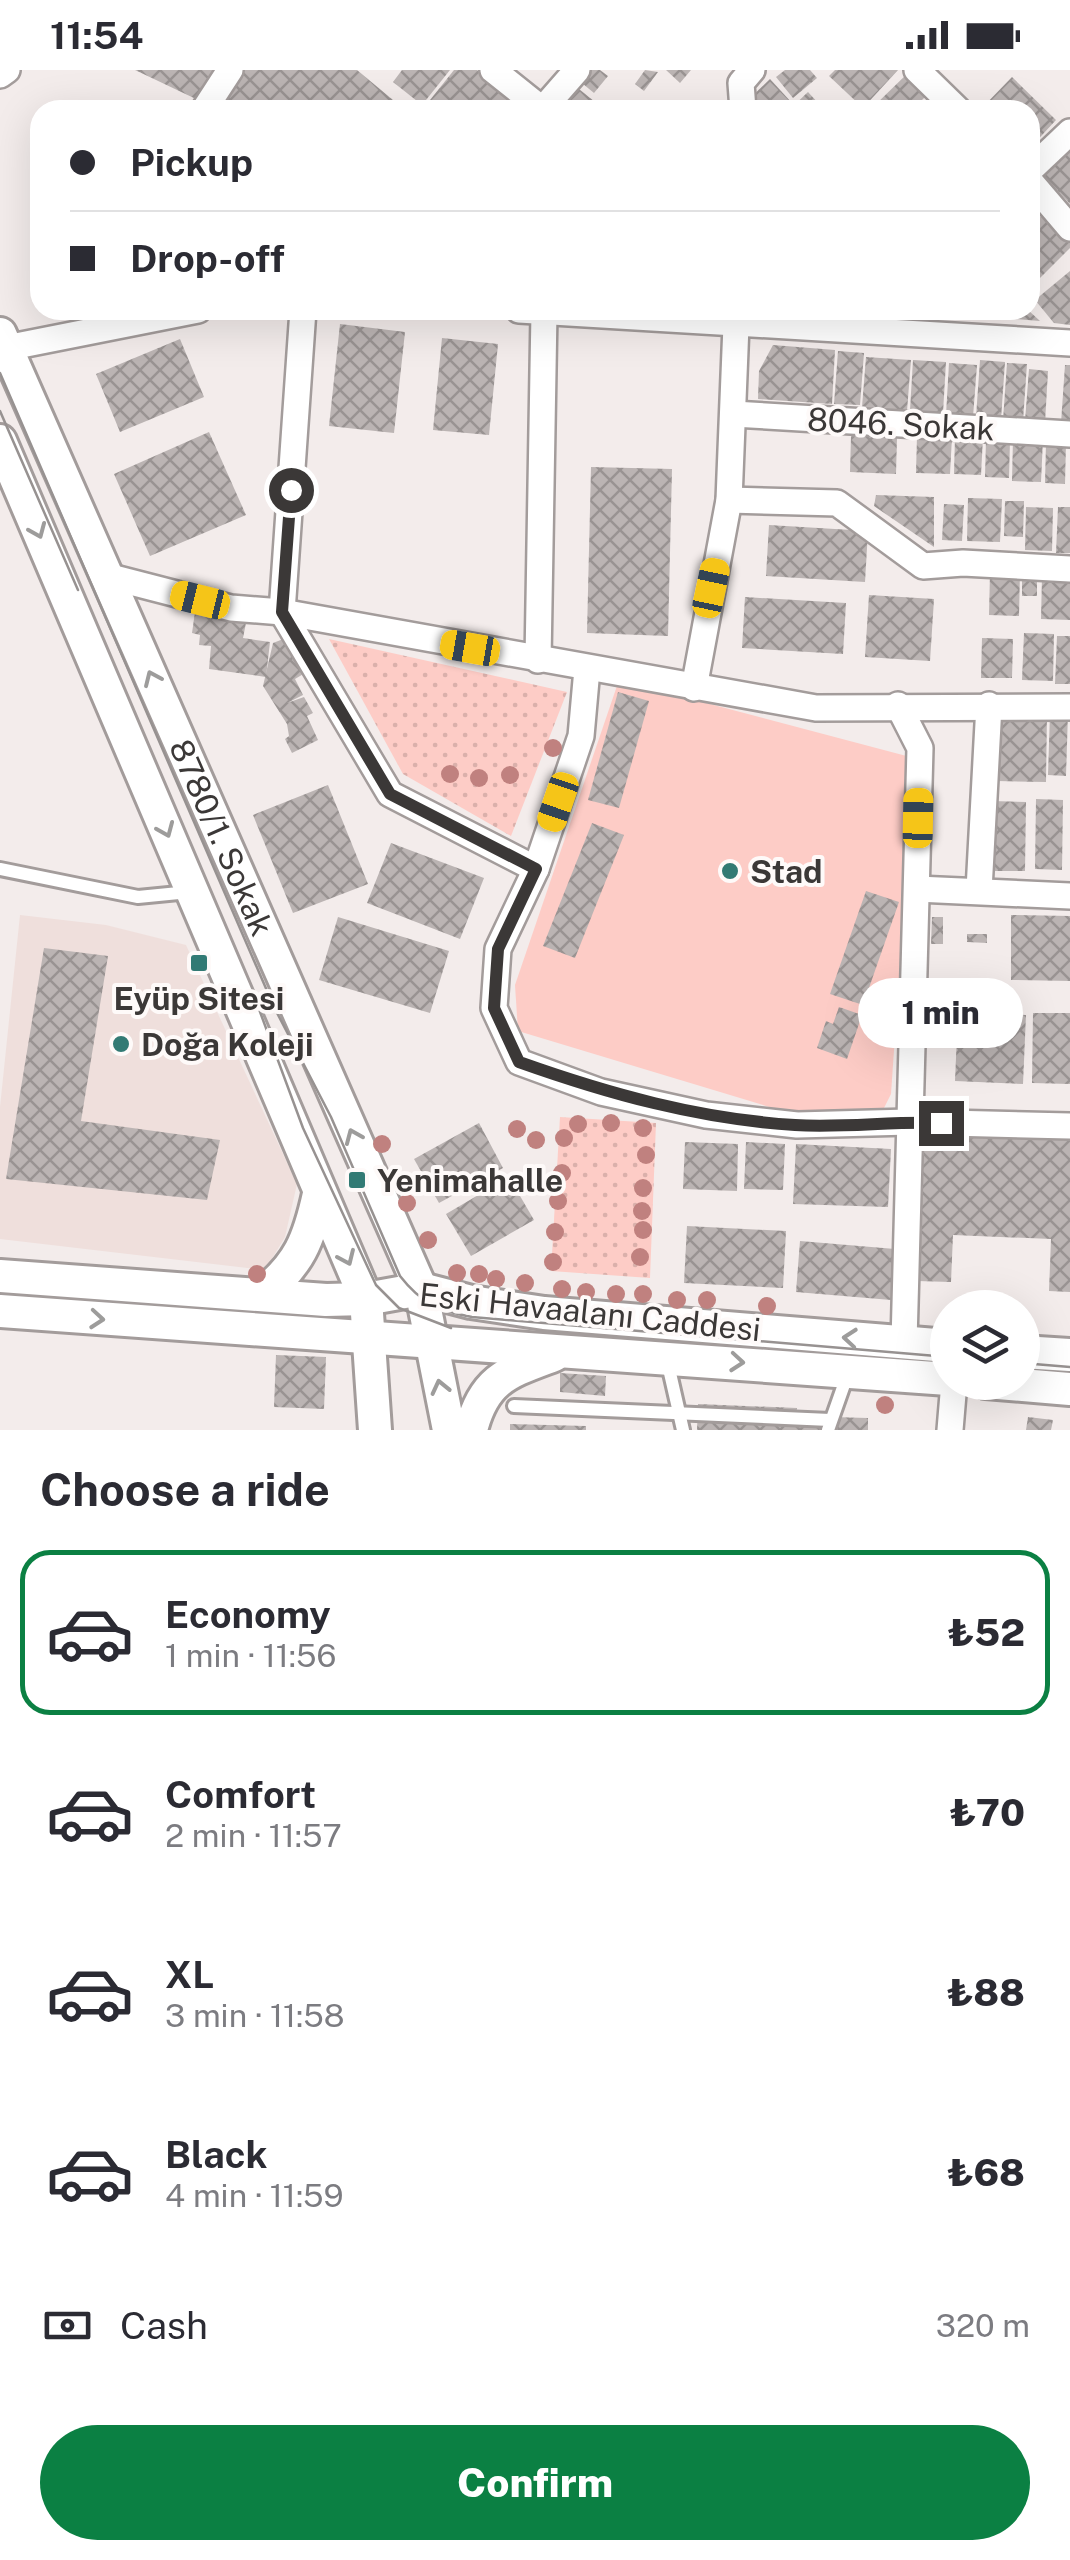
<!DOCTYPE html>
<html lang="en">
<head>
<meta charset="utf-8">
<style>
	:root { --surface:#fff; --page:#f2f2f3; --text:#2b2b33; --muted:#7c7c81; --line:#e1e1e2; --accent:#0b8043 }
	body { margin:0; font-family:"Public Sans",sans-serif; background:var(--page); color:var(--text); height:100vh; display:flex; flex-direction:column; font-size:38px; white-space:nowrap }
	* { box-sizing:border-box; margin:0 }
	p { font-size:32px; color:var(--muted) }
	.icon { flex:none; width:55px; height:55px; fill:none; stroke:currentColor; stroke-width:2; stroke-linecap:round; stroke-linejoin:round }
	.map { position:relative; height:1360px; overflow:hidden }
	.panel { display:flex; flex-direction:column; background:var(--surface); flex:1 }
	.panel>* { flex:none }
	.hud { position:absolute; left:30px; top:30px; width:1010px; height:220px; border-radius:30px; box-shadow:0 10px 40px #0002; display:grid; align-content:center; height:220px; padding:0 40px; background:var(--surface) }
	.controls { position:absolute; left:930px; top:1220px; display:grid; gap:20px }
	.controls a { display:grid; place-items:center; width:110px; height:110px; border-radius:50%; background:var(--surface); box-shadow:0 10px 40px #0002; font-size:50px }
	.end { position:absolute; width:45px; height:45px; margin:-22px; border:12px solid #3b3837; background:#fff; box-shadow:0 0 0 5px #fff }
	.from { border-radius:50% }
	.bubble { position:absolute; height:70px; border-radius:35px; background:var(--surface); box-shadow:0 10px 40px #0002; font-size:32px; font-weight:800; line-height:70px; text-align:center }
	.car { position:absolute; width:30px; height:60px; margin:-30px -15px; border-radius:12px; box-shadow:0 0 8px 2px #0007; background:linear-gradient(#f5c518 24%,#345 0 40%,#f5c518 0 76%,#345 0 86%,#f5c518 0) }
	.hud b { display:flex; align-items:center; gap:35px; height:95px; font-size:38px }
	.hud b+b { border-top:2px solid var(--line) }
	.hud i { width:25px; height:25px; background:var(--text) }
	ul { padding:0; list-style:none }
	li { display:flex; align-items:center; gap:30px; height:165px; margin:0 20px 15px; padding:0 20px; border:5px solid transparent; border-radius:30px }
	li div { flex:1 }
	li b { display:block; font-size:38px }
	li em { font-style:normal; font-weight:800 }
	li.on { border-color:var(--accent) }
	li>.icon { width:90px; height:90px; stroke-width:1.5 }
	h2 { padding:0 40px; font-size:45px; line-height:120px }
	.pay { display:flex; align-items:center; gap:25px; height:110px; padding:0 40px; font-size:38px }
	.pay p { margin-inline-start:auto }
	.button { display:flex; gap:20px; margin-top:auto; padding:20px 40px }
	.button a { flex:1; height:115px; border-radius:60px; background:var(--accent); color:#fff; font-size:40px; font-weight:800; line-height:115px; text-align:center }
	.status { display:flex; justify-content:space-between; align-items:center; height:70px; padding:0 50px; background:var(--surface); direction:ltr }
	.status svg { height:28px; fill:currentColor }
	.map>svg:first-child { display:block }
	.built { fill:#efdfdc }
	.green { fill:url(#green-dots) }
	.pitch { fill:#fdccc6 }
	.building { fill:url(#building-cross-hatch) }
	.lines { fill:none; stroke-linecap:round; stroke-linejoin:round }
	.service-casing { stroke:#a39c9b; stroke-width:18 }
	.minor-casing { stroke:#a39c9b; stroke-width:30 }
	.tertiary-casing { stroke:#a39c9b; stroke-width:38 }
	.service { stroke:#fff; stroke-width:12 }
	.minor { stroke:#fff; stroke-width:25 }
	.tertiary { stroke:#fff; stroke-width:32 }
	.tram { stroke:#979291; stroke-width:2.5 }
	.tree { fill:#c0817f }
	.oneway { stroke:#9d9c9b }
	.route { stroke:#3b3837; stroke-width:12 }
	.poi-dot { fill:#327a74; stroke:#fefaf9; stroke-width:4 }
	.labels { text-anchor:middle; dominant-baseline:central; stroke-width:8; stroke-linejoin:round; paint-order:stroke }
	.street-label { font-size:32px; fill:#3b3837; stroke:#fefaf9 }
	.poi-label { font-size:32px; font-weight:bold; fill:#3b3837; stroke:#fefaf9; text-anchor:start }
</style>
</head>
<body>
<div class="status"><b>11:54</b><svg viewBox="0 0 49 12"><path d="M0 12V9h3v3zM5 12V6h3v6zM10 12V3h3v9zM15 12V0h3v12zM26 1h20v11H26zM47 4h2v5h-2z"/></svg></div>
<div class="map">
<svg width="1070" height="1360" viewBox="0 0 1070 1360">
	<defs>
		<pattern id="green-dots" width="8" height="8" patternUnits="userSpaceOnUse" patternTransform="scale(2.5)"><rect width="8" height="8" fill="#fdccc6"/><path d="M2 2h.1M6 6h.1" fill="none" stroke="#dab0ab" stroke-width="1.8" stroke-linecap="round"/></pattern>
		<pattern id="building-cross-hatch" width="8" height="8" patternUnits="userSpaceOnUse" patternTransform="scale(2.5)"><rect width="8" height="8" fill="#bbb4b3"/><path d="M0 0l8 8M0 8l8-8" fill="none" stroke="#999392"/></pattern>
	</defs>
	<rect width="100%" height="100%" fill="#f3eceb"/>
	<!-- built -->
	<polygon class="built" points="20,845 106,855 186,875 297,1114 285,1167 265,1200 0,1169 0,1037"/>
	<!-- green -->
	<g class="green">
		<polygon points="329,569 567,622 511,766 403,704"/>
		<polygon points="560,1047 656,1053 650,1208 551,1201"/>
	</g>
	<!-- pitch -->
	<polygon class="pitch" points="619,610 914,688 891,1024 883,1040 786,1042 518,961 515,915"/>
	<!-- building -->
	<g class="building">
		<polygon points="135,0 219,0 196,29"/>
		<polygon points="240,0 357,0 405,40 245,40 219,26"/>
		<polygon points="402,0 450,0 422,35 393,12"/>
		<polygon points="454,0 477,0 527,40 422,40"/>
		<polygon points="585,0 600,0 608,6 594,23 577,9"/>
		<polygon points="645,0 658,2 644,21 635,14"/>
		<polygon points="666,0 691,0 680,13"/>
		<polygon points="785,0 810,0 817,8 793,28 776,7"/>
		<polygon points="835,0 898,0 863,38 829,6"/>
		<polygon points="911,0 931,21 912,40 870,40"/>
		<polygon points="1012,7 1056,50 1030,78 1030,40 980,40"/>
		<polygon points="770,9 792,33 784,40 754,40 746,32"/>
		<polygon points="574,15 605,40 554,40"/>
		<polygon points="808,22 819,34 813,40 789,40"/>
		<polygon points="1070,73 1070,134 1039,101"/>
		<polygon points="1043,144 1070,171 1070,178 1030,218 1030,157"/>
		<polygon points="1070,201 1070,255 1054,253 1035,230"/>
		<polygon points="940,240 1028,240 1040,251 940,243"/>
		<polygon points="340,254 405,262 394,363 329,356"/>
		<polygon points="442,268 498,274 489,365 433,360"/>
		<polygon points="180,269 204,327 120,362 96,304"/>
		<polygon points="773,275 835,280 832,334 758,329 759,301"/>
		<polygon points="838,281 864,283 860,335 834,334"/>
		<polygon points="866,287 911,290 907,341 862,337"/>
		<polygon points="913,290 946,292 943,343 910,340"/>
		<polygon points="980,290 1005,292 1001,349 976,347"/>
		<polygon points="949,293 977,295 973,347 946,345"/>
		<polygon points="1007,293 1027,294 1023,351 1003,350"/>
		<polygon points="1065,295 1070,295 1070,353 1061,353"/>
		<polygon points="1029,299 1048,301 1045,353 1025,351"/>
		<polygon points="209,362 246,445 150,486 114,404"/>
		<polygon points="851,366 897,368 896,404 850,402"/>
		<polygon points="917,366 952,367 950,404 916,403"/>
		<polygon points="955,366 983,367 981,405 954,404"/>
		<polygon points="1013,368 1043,369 1041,412 1012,411"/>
		<polygon points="986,370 1010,371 1009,408 985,407"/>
		<polygon points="1046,373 1066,373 1065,414 1045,413"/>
		<polygon points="591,397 672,399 668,566 587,563"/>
		<polygon points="876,425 934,427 934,477 874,436"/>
		<polygon points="968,428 1002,429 1000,472 967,471"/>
		<polygon points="1005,431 1024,431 1023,467 1004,466"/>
		<polygon points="944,434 964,435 962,471 942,470"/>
		<polygon points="1026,437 1053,438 1052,481 1025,480"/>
		<polygon points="1058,437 1070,437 1070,483 1056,483"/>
		<polygon points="769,455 868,461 865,512 766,506"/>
		<polygon points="990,502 1020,502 1019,546 989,545"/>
		<polygon points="1022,505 1037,506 1037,526 1022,526"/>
		<polygon points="1042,506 1070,507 1070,550 1041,549"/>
		<polygon points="869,525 934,529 930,591 865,587"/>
		<polygon points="745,527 846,533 843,584 742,578"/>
		<polygon points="195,542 247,548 243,568 270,572 266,607 209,599 211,576 199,575 200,565 192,563"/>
		<polygon points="1024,563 1054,564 1053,611 1022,610"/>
		<polygon points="291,566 310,600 295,609 303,625 287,633 304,627 313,643 307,646 318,670 292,683 285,669 289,666 287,654 263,616 273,573"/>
		<polygon points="1057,566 1070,566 1070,614 1055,614"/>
		<polygon points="982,568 1013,569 1012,608 981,608"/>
		<polygon points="618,622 649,631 619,738 588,730"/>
		<polygon points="998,643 1047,643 1046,712 997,711"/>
		<polygon points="1050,643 1068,643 1066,706 1048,705"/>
		<polygon points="328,715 368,814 293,843 253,745"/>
		<polygon points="1036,729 1063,730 1062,800 1035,799"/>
		<polygon points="992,731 1026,732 1025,801 991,801"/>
		<polygon points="592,753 624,765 575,888 543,876"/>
		<polygon points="391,773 484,808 460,869 367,833"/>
		<polygon points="866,821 899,832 863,935 830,924"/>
		<polygon points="1011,845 1070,846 1070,911 1011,910"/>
		<polygon points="338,847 449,881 430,943 319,910"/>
		<polygon points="932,847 943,847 943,874 931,874"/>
		<polygon points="967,864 987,864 987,873 967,872"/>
		<polygon points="44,878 108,886 81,1051 220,1070 207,1130 6,1109"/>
		<polygon points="839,937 862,945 847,989 817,978 826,951 833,954"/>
		<polygon points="958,942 1026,945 1023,1014 955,1011"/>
		<polygon points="1033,943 1070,943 1070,1014 1032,1013"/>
		<polygon points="479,1053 503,1098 439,1133 414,1089"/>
		<polygon points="922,1063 1070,1068 1070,1222 1049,1221 1051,1169 953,1165 951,1212 917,1211"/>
		<polygon points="685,1072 738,1074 737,1121 683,1119"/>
		<polygon points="746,1072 785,1074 783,1120 744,1119"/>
		<polygon points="796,1074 891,1079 888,1137 793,1134"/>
		<polygon points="509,1107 534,1150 471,1186 446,1144"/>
		<polygon points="687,1156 786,1161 783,1218 684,1213"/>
		<polygon points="800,1171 895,1179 891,1230 796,1222"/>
		<polygon points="276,1285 326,1287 324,1339 274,1337"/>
		<polygon points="560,1303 606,1306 605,1326 560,1322"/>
		<polygon points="698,1334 797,1338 796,1346 868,1348 868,1360 697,1360"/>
		<polygon points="1028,1347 1053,1350 1051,1360 1026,1360"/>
		<polygon points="510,1354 586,1356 586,1360 510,1360"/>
	</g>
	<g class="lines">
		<defs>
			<g id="service">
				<polyline points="0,799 138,827 189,822"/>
				<polyline points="667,1290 683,1360"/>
				<polyline points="514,1336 830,1350"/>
				<polyline points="828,1360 847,1306"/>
			</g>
			<g id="minor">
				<polyline points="493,0 543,40"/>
				<polyline points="917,0 958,40"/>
				<polyline points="0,5 7,0"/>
				<polyline points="204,40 230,0"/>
				<polyline points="542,40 577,0"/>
				<polyline points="743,40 741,13 752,0"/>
				<polyline points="1030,100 1070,62"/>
				<polyline points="1030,111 1070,158"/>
				<polyline points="303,240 282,542 390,724 536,799"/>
				<polyline points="519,240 1070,273"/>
				<polyline points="6,278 198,240"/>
				<polyline points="733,344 1070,364"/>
				<polyline points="729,430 837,433 923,496 963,493 1070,499"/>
				<polyline points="107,506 231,538 282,542 816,638 1070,637"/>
				<polyline points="538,590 544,242"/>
				<polyline points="587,599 581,666 536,799 498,879 494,938 519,992 601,1022 706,1045 797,1055 909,1052 1070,1056"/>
				<polyline points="694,618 729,430 736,255"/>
				<polyline points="898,635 920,678 904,1272"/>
				<polyline points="917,819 1070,826"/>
				<polyline points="979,820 989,635"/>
				<polyline points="950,1360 954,1312"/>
			</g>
			<g id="tertiary">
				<path id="s1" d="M0 264 421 1219 449 1360"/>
				<polyline points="0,371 366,1229 375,1360"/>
				<polyline points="0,1206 326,1230 366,1229 421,1219 471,1232 544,1243 948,1276"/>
				<path d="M262 1224C299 1195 309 1170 319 1124"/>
				<polyline points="0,1241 948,1309"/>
				<polyline points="1022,1282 1070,1285"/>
				<polyline points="986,1312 1070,1319"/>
				<path d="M471 1360C484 1308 509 1302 554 1285"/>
			</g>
		</defs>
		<!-- service casing -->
		<use href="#service" class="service-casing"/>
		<!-- minor casing -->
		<use href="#minor" class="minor-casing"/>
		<!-- tertiary casing -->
		<use href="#tertiary" class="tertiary-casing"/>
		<!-- service -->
		<use href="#service" class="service"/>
		<!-- minor -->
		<use href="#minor" class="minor"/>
		<!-- tertiary -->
		<use href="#tertiary" class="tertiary"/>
		<!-- tram -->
		<g class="tram">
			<path d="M0 303 274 937 331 1047 400 1206C421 1233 439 1241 472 1247L948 1287"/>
			<polyline points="0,341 78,520"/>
			<polyline points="253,923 303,1058 376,1215 399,1238 451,1258"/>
			<polyline points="1022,1293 1070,1297"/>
		</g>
	</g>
	<!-- trees -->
	<g class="tree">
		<circle cx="553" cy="678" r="9"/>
		<circle cx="450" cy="704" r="9"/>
		<circle cx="510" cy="705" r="9"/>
		<circle cx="479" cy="708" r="9"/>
		<circle cx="611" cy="1053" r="9"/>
		<circle cx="578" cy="1054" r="9"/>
		<circle cx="643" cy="1058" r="9"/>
		<circle cx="517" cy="1059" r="9"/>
		<circle cx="564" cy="1068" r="9"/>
		<circle cx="536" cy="1070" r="9"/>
		<circle cx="382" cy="1074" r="9"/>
		<circle cx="646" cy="1085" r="9"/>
		<circle cx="562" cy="1103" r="9"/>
		<circle cx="643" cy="1118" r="9"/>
		<circle cx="558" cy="1131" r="9"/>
		<circle cx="407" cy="1133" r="9"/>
		<circle cx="642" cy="1141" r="9"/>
		<circle cx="643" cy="1160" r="9"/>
		<circle cx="555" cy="1162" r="9"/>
		<circle cx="428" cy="1170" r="9"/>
		<circle cx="640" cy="1187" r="9"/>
		<circle cx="553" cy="1192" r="9"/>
		<circle cx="457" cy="1203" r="9"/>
		<circle cx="257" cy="1204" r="9"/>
		<circle cx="479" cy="1204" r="9"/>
		<circle cx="496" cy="1209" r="9"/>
		<circle cx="525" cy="1213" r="9"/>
		<circle cx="562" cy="1219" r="9"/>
		<circle cx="586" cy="1222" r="9"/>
		<circle cx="616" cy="1224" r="9"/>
		<circle cx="643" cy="1224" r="9"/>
		<circle cx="677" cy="1230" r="9"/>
		<circle cx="707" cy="1230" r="9"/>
		<circle cx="767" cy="1236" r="9"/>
		<circle cx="885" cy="1335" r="9"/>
	</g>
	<!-- one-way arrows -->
	<defs><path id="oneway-chevron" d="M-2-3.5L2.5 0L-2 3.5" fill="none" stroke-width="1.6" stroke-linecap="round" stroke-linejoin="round" transform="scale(2.5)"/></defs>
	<g class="oneway">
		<use href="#oneway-chevron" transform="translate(38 461) rotate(67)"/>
		<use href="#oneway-chevron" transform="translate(152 608) rotate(-114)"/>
		<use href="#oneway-chevron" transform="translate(166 760) rotate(67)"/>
		<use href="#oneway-chevron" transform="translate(353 1066) rotate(-113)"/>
		<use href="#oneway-chevron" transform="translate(347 1188) rotate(66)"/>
		<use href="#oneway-chevron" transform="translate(97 1249) rotate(5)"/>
		<use href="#oneway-chevron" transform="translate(850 1268) rotate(-175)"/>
		<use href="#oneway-chevron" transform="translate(737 1292) rotate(5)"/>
		<use href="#oneway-chevron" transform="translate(440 1317) rotate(-103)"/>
	</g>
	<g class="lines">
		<!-- route -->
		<path class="route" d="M291 420 282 542 390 724 536 799 498 879 494 938 519 992C609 1024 699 1049 795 1055 844 1058 893 1051 941 1053"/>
	</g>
	<!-- markers -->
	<g class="poi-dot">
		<circle cx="730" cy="801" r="10"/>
		<rect x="189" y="883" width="20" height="20" rx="5"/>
		<circle cx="121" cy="974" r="10"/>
		<rect x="347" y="1100" width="20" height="20" rx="5"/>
	</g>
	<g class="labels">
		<!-- street labels -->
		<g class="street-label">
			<text transform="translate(901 354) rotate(3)">8046. Sokak</text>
			<text stroke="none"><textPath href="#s1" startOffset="550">8780/1. Sokak</textPath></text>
			<text transform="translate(590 1242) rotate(6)">Eski Havaalanı Caddesi</text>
		</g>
		<!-- poi labels -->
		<g class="poi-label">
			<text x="750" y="801">Stad</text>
			<text x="199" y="928" text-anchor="middle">Eyüp Sitesi</text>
			<text x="141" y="974">Doğa Koleji</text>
			<text x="377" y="1110">Yenimahalle</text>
		</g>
	</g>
</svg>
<div class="controls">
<a><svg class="icon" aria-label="layers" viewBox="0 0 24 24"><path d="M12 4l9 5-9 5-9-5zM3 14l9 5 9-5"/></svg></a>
</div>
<i class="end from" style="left:291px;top:420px"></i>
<i class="end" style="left:941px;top:1053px"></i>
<div class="bubble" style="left:858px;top:908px;width:165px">1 min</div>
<i class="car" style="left:711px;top:518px;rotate:12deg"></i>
<i class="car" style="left:200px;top:530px;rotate:284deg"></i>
<i class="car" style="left:470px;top:578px;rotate:280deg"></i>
<i class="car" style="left:558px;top:732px;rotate:199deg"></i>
<i class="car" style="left:918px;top:748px;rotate:1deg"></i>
<div class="hud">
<b><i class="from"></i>Pickup</b>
<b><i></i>Drop-off</b>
</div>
</div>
<section class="panel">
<h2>Choose a ride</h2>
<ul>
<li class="on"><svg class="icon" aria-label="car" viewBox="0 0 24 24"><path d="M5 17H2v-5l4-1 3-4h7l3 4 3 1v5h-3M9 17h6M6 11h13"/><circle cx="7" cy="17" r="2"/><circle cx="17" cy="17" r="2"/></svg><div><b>Economy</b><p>1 min · 11:56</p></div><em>₺52</em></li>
<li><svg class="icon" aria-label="car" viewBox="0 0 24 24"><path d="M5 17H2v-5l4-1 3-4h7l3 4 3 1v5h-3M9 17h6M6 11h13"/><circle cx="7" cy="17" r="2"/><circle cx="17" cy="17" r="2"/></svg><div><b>Comfort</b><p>2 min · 11:57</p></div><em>₺70</em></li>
<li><svg class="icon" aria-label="car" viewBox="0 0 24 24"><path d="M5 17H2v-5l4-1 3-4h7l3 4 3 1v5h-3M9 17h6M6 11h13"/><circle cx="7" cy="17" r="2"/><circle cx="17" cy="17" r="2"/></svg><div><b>XL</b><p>3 min · 11:58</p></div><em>₺88</em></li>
<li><svg class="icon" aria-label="car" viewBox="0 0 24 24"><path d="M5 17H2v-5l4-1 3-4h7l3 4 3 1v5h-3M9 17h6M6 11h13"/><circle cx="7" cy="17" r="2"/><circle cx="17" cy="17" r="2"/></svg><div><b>Black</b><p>4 min · 11:59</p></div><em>₺68</em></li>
</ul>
<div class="pay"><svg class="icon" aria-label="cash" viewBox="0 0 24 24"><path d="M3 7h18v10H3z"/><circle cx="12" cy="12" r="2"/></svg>Cash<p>320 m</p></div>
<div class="button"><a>Confirm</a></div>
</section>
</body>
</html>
